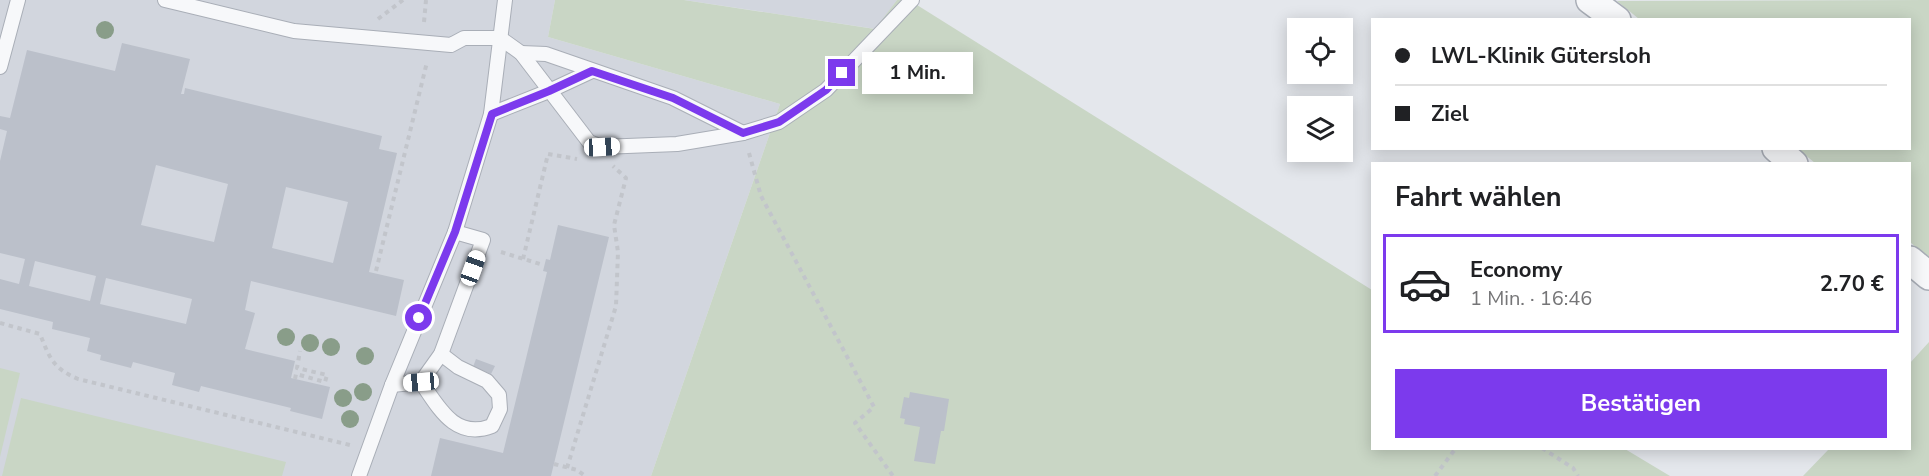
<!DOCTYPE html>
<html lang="de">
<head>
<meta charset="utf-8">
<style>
	:root { --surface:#fff; --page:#f6f6f6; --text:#202124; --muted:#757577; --line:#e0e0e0; --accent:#7c3aed }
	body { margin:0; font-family:"Nunito Sans",sans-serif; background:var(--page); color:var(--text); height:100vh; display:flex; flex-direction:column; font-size:22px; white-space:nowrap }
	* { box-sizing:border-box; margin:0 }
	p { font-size:20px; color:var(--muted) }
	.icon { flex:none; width:33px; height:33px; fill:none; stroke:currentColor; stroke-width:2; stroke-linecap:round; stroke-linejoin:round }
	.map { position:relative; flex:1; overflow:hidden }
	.sheet { position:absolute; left:1371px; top:162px; width:540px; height:288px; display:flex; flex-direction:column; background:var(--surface); border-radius:0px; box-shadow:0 3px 15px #0003 }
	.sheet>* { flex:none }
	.hud { position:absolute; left:1371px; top:18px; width:540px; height:132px; border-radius:0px; box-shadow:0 3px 15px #0003; display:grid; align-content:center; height:132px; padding:0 24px; background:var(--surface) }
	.tools { position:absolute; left:1287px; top:18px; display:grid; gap:12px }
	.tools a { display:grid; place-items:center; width:66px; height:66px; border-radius:0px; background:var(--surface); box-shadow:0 3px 15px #0003; font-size:30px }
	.end { position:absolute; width:27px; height:27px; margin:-14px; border:8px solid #7c3aed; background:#fff; box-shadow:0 0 0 3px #fff }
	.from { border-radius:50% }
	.bubble { position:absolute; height:42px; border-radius:0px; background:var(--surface); box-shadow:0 3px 15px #0003; font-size:20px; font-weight:700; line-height:42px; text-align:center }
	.car { position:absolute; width:18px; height:36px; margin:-18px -9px; border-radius:8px; box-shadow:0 0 4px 2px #0007; background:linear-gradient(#fff 24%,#345 0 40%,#fff 0 76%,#345 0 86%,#fff 0) }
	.hud b { display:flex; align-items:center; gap:21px; height:57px; font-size:22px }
	.hud b+b { border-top:2px solid var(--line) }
	.hud i { width:15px; height:15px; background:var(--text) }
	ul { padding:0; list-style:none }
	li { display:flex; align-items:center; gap:18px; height:99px; margin:0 12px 9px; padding:0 12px; border:3px solid transparent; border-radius:0px }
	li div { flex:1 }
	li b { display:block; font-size:22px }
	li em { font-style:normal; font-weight:700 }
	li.on { border-color:var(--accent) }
	li>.icon { width:54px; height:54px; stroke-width:1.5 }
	h2 { padding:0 24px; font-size:27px; line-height:72px }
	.cta { display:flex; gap:12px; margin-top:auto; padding:12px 24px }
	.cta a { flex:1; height:69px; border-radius:0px; background:var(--accent); color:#fff; font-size:24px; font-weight:700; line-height:69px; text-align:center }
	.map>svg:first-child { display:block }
	.built { fill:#d2d6de }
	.green { fill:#c9d6c5 }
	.building { fill:#bbc0ca; fill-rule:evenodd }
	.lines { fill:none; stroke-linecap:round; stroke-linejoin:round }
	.lane-casing { stroke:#a9aeb7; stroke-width:16 }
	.street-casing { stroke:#a9aeb7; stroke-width:30 }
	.path { stroke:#c2c5cb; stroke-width:4; stroke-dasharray:4.5 4.5; stroke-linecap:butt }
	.lane { stroke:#f7f8fa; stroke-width:14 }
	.street { stroke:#f7f8fa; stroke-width:27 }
	.tree { fill:#899d89 }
	.route { stroke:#7c3aed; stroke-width:8 }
</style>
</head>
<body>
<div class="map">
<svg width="1929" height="476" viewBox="0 0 1929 476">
	<rect width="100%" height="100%" fill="#e4e7ec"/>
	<!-- built -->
	<g class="built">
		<polygon points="0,0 555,0 548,37 780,104 651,476 0,476"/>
		<polygon points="684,0 897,0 876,29"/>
	</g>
	<!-- green -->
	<g class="green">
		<polygon points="555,0 684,0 875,29 897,0 909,0 1372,290 1372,448 1625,449 1670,476 651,476 780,104 548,37"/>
		<polygon points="1929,0 1929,258 1910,242 1910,164 1815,163 1798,149 1910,148 1910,20 1639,19 1617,1"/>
		<polygon points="1929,342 1929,476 1803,476 1829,449 1910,448 1910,363"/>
		<polygon points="0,368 20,373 0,457"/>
		<polygon points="21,398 286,462 282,476 2,476"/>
	</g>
	<!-- building -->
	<g class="building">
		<path d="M122 43 190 59 181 94H184L185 88 382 136 379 149 397 153 369 272 404 280 396 316 251 281 245 310 255 313 245 349 295 361 291 378 330 387 322 419 290 411 291 408 201 386 199 392 172 385 175 373 133 362 131 368 100 360 101 355 87 351 90 338 52 329 53 322 0 309V279L19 284 25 259 0 253V161L7 131 0 129V116L10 118 27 50 115 71ZM156 165 228 184 214 242 141 225ZM286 187 348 202 333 263 272 248ZM35 261 96 276 90 301 29 286ZM106 278 192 299 186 324 100 304Z"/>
		<polygon points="558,225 609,237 551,476 431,476 440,438 503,453 547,272 543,271 546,259 550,260"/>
		<polygon points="476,359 495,366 491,374 473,367"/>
		<polygon points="910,392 949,399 944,431 941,431 935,464 914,461 920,427 904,424 905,419 900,418 904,397 909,398"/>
	</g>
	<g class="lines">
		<defs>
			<g id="lane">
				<polyline points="165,0 294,31 451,45 464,38 500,38 521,53 589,142 602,147 677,144 743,133 779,122 826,90 912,0"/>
				<polyline points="521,53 546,54 673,98 743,133"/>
				<polyline points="0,67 18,0"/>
				<polyline points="491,114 549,91 592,71"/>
				<path d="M421 382C439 408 455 440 492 426L500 409 499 395 487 381 458 367 441 354"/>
				<polyline points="392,385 421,382 441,354 483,240 455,232"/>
				<polyline points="359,476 392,385 455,232 491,114 505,0"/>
			</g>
			<g id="street">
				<polyline points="1590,0 1617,20"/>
				<polyline points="1776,148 1794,164"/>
				<polyline points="1910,260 1929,276"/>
			</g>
		</defs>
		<!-- lane casing -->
		<use href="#lane" class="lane-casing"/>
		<!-- street casing -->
		<use href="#street" class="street-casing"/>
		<!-- path -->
		<g class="path">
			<polyline points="378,19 403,0"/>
			<polyline points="424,22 426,0"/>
			<polyline points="749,153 761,196 874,407 855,423 893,476"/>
			<polyline points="501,252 540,264"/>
			<polyline points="523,259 548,154 577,159"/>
			<polyline points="376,271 427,62"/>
			<path d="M0 323 40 334C50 359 53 368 78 379L350 445"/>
			<polyline points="295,379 296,374 325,382 327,375 297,368 300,351"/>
			<polyline points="1542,448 1573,468 1578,476"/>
			<polyline points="554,464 577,470 585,476"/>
			<polyline points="567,468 616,306 618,252 614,225 626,178 613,166"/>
			<polyline points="1435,476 1456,448"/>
		</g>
		<!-- lane -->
		<use href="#lane" class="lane"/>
		<!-- street -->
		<use href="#street" class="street"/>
	</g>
	<!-- trees -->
	<g class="tree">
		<circle cx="105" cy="30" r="9"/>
		<circle cx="286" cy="337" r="9"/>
		<circle cx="310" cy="343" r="9"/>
		<circle cx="331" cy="347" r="9"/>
		<circle cx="365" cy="356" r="9"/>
		<circle cx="363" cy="392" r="9"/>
		<circle cx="343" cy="398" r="9"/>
		<circle cx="350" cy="419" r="9"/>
	</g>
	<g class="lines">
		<!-- route -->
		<polyline class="route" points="419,318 455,232 492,114 549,91 592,71 673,98 743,133 779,122 826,90 842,73"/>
	</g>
</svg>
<div class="tools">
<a><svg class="icon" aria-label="locate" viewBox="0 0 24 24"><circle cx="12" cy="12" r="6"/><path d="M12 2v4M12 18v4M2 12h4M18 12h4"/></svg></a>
<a><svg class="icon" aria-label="layers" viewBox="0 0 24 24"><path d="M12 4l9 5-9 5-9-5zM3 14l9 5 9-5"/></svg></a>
</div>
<i class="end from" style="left:419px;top:318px"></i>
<i class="end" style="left:842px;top:73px"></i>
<div class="bubble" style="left:862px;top:52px;width:111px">1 Min.</div>
<i class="car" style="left:602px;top:147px;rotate:87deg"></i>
<i class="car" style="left:473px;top:268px;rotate:20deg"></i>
<i class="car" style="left:421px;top:382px;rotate:265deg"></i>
<div class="hud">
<b><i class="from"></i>LWL-Klinik Gütersloh</b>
<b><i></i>Ziel</b>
</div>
<section class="sheet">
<h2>Fahrt wählen</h2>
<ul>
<li class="on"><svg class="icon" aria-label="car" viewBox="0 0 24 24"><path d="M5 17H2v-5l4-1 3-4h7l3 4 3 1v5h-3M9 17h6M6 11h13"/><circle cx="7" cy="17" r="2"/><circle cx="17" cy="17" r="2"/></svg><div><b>Economy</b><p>1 Min. · 16:46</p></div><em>2.70 €</em></li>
</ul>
<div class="cta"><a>Bestätigen</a></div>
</section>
</div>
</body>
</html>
